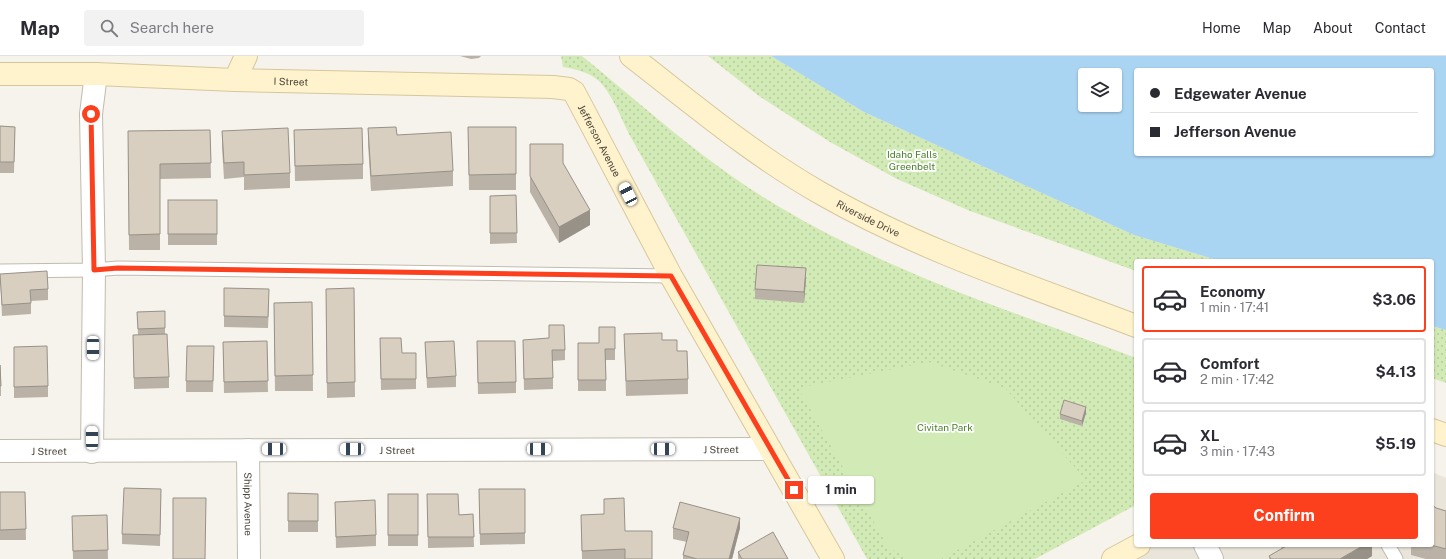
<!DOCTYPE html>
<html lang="en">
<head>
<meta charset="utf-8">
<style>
	:root { --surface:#fff; --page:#f2f2f3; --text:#2b2b33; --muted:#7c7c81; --line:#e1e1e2; --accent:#fc3f1d }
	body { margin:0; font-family:"Public Sans",sans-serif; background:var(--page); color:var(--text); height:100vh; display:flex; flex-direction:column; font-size:15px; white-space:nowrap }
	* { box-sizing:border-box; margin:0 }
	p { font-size:13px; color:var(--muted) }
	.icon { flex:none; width:22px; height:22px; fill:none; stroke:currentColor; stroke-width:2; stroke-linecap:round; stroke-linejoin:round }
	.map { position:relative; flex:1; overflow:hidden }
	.sheet { position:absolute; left:1134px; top:203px; width:300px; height:288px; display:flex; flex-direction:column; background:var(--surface); border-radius:4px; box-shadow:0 1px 3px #0004 }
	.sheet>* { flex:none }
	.guide { position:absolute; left:1134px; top:12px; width:300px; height:88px; border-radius:4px; box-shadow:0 1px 3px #0004; display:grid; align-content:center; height:88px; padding:0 16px; background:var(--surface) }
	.fabs { position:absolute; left:1078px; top:12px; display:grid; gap:8px }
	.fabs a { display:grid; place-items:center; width:44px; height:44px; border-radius:4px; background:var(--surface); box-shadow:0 1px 3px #0004; font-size:20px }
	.end { position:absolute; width:18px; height:18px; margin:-9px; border:5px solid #fc3f1d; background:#fff; box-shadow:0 0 0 2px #fff }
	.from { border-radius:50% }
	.bubble { position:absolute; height:28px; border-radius:4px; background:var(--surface); box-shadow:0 1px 3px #0004; font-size:13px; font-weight:700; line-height:28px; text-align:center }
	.car { position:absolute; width:12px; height:24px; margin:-12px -6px; border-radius:5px; box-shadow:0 0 3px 1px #0007; background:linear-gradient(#fff 24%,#345 0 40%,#fff 0 76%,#345 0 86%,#fff 0) }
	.guide b { display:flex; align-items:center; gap:14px; height:38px; font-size:15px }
	.guide b+b { border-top:1px solid var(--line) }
	.guide i { width:10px; height:10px; background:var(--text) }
	ul { padding:7px 0 0; list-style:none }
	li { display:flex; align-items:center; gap:12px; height:66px; margin:0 8px 6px; padding:0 8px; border:2px solid var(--line); border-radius:4px }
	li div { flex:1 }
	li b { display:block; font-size:15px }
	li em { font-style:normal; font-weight:700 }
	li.current { border-color:var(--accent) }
	li>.icon { width:36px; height:36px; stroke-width:1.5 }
	.action { display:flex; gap:8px; margin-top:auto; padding:8px 16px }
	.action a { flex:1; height:46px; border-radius:4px; background:var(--accent); color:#fff; font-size:16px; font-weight:700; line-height:46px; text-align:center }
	header { display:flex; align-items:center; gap:24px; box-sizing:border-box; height:56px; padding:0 20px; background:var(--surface); border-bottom:1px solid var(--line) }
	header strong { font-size:19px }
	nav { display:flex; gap:22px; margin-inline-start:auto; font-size:14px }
	.search { width:280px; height:36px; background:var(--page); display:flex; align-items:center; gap:10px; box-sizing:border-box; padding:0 14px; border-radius:4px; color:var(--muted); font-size:15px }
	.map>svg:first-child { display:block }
	.residential { fill:#eae5da }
	.green { fill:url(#green-dots) }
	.pitch { fill:#d2eab5 }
	.water { fill:#a9d4f2; fill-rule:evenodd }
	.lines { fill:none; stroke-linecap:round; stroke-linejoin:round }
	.lane-casing { stroke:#c2bbae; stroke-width:15 }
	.street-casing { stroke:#c2bbae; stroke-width:24 }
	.secondary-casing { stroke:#d6c79b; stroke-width:24 }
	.lane { stroke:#fff; stroke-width:13 }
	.street { stroke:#fff; stroke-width:22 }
	.secondary { stroke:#fff3cd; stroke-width:22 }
	.wall { fill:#bab2a6 }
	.shaded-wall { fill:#979187 }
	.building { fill:#d8cfc1; stroke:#979187 }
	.route { stroke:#fc3f1d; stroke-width:5 }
	.labels { text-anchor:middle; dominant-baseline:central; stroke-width:3.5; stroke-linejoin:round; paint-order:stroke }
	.street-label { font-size:10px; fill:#4b4439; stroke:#fff }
	.park-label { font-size:10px; fill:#4a7f2a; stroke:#fff }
</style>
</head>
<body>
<header>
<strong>Map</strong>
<div class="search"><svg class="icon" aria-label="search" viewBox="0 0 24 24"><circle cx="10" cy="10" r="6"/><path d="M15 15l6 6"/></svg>Search here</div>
<nav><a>Home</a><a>Map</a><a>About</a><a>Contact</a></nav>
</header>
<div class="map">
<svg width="1446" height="503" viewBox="0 0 1446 503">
	<defs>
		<pattern id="green-dots" width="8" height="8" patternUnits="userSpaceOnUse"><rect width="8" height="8" fill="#d2eab5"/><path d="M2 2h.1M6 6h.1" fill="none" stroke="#b6ca9c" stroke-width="1.8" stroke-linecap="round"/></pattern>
	</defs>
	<rect width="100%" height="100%" fill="#f6f3ec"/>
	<!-- residential -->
	<polygon class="residential" points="1432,416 1446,422 1446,503 1110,503 1136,489 1432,489"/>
	<!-- green -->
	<g class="green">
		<path d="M561 0H582C647 53 710 111 783 153 893 218 1017 257 1136 302V449L1035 503H867L629 78C621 62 610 32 595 22 585 15 574 13 563 11Z"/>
		<polygon points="708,0 771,0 864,56 1134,179 1220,205 1136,205 1136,215 970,155 897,123 830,86 759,40"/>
		<polygon points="1432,270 1446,274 1446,327 1432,322"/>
	</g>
	<!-- pitch -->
	<polygon class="pitch" points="929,306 1005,332 1086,424 941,503 908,503 888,491 798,332"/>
	<!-- water -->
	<path class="water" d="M771 0H1446V274L1432 270V205H1220L1134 179 864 56ZM1136 14H1432V98H1136ZM1085 19H1115V49H1085Z"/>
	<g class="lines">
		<defs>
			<g id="lane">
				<polyline points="0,215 94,214 118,212 671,220"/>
				<polyline points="1388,489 1396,503"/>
			</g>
			<g id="street">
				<path id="s1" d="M248 394 249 503"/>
				<path id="s2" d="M0 395 770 393"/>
				<polyline points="92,396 94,214 91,58 96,18"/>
				<polyline points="1205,489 1212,503"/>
			</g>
			<g id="secondary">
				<path id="s3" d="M631 0C693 48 753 99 822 138 920 194 1030 230 1136 270"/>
				<path id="s4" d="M0 18H96L235 24 553 31 569 33 574 36 671 220 833 503"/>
				<polyline points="235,24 246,0"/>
				<polyline points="1432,374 1446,379"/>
				<polyline points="1113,503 1139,489"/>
			</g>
		</defs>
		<!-- lane casing -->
		<use href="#lane" class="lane-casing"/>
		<!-- street casing -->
		<use href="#street" class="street-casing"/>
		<!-- secondary casing -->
		<use href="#secondary" class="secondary-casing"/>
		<!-- lane -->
		<use href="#lane" class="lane"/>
		<!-- street -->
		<use href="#street" class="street"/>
		<!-- secondary -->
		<use href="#secondary" class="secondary"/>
	</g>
	<!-- wall -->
	<g class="wall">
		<polygon points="460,0 481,0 479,2 471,3"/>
		<polygon points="0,70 15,71 14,117 0,117"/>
		<polygon points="468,71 516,71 516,134 469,134"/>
		<polygon points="368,72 397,79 453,115 453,130 371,135 368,88"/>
		<polygon points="210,74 211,122 160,123 160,194 129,194 128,75"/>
		<polygon points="294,74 363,108 363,123 295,125"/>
		<polygon points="222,75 290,117 290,132 244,134 244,121 224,123 222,91"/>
		<polygon points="530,88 563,107 590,169 559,187 530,136"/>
		<polygon points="516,139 517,187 490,188 490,140"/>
		<rect x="168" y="144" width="49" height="45"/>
		<polygon points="0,218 48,233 48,244 31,245 31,258 2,260"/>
		<polygon points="806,223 804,247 755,243 755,233"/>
		<polygon points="224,232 269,244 268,272 224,271"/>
		<polygon points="354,232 355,341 327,342 326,233"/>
		<polygon points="312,246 313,335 275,335 274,247"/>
		<polygon points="165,255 165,278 138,279 137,256"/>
		<polygon points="549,269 565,294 565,304 553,305 553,333 524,334 523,284 549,282"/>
		<polygon points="615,271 615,304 606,304 606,335 578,335 578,287 599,287"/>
		<polygon points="624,278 662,284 677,295 688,323 688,338 626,340"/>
		<polygon points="133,279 169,321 169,332 134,333"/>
		<polygon points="380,282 402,297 416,297 416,333 381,334"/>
		<polygon points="267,285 268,336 224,337 223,286"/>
		<polygon points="425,286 456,320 456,331 427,332"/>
		<polygon points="14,291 48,330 48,341 14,342"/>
		<polygon points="477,296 516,326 516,337 478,338"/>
		<polygon points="214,301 213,336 186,336 186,325"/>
		<polygon points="0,309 1,330 1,340 0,340"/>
		<polygon points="1086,357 1082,370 1060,363 1060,358"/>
		<polygon points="161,433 160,490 122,488 122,478"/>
		<polygon points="479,433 525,433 525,488 480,489"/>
		<polygon points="0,436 25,436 26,484 0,484"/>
		<polygon points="288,437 318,438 318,476 288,476"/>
		<rect x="388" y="438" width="30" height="52"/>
		<polygon points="427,438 459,459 473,458 474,491 428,492"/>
		<polygon points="335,446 376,479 376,490 336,492"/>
		<polygon points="1436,452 1446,455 1446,503 1426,503 1411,499 1411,489 1432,489"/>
		<polygon points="107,459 108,503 73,503 72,471"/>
		<polygon points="581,469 625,475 652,503 582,503"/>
		<polygon points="673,472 740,472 732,503 683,503 683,499 687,486 673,483"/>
		<polygon points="1280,489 1372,489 1372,500 1367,503 1269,503 1269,500 1282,493"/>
		<polygon points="738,496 788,503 738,503"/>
	</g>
	<!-- shaded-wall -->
	<g class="shaded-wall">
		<polygon points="590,154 590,169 559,187 559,171"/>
		<polygon points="806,212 806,223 804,247 804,236"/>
		<polygon points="1086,351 1086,357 1082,370 1082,365"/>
		<polygon points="740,462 740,472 732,503 729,503"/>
		<polygon points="1364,489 1372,489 1372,500 1367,503 1340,503"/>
	</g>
	<!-- building -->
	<g class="building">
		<polygon points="0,70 15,71 14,106 0,106"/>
		<polygon points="396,71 397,79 451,76 453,115 371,120 368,72"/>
		<polygon points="468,71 516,71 516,118 469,119"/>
		<polygon points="288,72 290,117 244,119 244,106 224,107 222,75"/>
		<polygon points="362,72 363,108 295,110 294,74"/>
		<polygon points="210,74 211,107 160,108 160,178 129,179 128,75"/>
		<polygon points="530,88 563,88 563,107 590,154 559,171 530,120"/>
		<polygon points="516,139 517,177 490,177 490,140"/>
		<rect x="168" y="144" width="49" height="34"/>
		<polygon points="757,209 806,212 804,236 755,233"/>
		<polygon points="47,215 48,233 30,234 31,247 2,249 0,218"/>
		<polygon points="224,232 269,233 268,261 224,260"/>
		<polygon points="354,232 355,326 327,327 326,233"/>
		<polygon points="312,246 313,319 275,320 274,247"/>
		<polygon points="165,255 165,272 138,273 137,256"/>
		<polygon points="549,269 564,269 565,294 552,294 553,322 524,323 523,284 549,282"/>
		<polygon points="599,271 615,271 615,293 605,293 606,324 578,324 578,287 599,287"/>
		<polygon points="662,277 662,284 677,284 677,295 687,295 688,323 626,325 624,278"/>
		<polygon points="167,278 169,321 134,322 133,279"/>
		<polygon points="380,282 401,282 402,297 416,297 416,323 381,323"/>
		<polygon points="267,285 268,325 224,326 223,286"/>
		<polygon points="454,285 456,320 427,322 425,286"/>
		<polygon points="477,285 515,285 516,326 478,327"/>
		<polygon points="47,290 48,330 14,331 14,291"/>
		<polygon points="187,290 214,290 213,325 186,325"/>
		<polygon points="0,309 1,330 0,330"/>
		<polygon points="1064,344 1086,351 1082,365 1060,358"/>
		<polygon points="124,432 161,433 160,479 122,478"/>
		<polygon points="479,433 525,433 525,477 480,478"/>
		<polygon points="0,436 25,436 26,473 0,474"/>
		<polygon points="288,437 318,438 318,465 288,465"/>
		<rect x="388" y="438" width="30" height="41"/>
		<polygon points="427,438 458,438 459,459 473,458 474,481 428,481"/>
		<polygon points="173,442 206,442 205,503 173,503"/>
		<polygon points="624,442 625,475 652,475 652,503 625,503 625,493 582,495 581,459 604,458 604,443"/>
		<polygon points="375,444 376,479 336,481 335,446"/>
		<polygon points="680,446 740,462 729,503 697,503 683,499 689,476 673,472"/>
		<polygon points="1432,449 1436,452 1446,455 1446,493 1431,489 1432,489"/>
		<polygon points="107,459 108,494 73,495 72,460"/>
		<polygon points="773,476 788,503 742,503 738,496"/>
		<polygon points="1288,489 1364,489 1340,503 1271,503 1269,500"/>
	</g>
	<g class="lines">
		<!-- route -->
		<polyline class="route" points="91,58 94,214 118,212 671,220 794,434"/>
	</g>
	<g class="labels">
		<!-- street labels -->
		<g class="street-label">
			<text stroke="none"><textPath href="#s4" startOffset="291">I Street</textPath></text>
			<text stroke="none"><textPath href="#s4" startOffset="630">Jefferson Avenue</textPath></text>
			<text stroke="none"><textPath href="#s3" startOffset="288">Riverside Drive</textPath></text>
			<text stroke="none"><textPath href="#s2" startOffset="397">J Street</textPath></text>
			<text stroke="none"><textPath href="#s2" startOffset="721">J Street</textPath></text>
			<text stroke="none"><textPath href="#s2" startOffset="49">J Street</textPath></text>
			<text stroke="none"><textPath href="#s1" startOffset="54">Shipp Avenue</textPath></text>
		</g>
		<!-- park labels -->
		<g class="park-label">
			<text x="912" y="98">Idaho Falls<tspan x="912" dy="12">Greenbelt</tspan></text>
			<text x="945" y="371">Civitan Park</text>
		</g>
	</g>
</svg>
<div class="fabs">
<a><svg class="icon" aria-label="layers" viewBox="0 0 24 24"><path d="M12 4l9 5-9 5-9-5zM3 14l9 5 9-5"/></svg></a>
</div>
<i class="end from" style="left:91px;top:58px"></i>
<i class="end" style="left:794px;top:434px"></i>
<div class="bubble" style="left:808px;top:420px;width:66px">1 min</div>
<i class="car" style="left:628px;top:138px;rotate:333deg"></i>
<i class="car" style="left:93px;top:292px;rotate:180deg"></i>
<i class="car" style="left:92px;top:382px;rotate:0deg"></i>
<i class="car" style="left:274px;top:393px;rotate:269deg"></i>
<i class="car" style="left:352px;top:393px;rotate:270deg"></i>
<i class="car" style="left:539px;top:393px;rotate:90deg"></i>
<i class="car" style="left:663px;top:393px;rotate:90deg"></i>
<div class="guide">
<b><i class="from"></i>Edgewater Avenue</b>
<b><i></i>Jefferson Avenue</b>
</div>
<section class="sheet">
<ul>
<li class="current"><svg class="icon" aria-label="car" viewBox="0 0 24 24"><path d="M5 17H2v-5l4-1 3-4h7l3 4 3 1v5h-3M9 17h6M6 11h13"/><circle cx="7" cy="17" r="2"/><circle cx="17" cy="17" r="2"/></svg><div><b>Economy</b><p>1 min · 17:41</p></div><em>$3.06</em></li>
<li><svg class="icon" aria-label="car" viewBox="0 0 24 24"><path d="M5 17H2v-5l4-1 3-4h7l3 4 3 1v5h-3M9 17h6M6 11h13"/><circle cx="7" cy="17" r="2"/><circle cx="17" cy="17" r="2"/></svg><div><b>Comfort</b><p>2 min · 17:42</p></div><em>$4.13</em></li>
<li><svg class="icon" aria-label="car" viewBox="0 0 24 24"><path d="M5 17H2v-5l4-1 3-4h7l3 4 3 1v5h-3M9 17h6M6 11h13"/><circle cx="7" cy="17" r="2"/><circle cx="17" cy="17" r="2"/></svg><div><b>XL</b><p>3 min · 17:43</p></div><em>$5.19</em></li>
</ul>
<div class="action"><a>Confirm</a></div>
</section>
</div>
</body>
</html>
